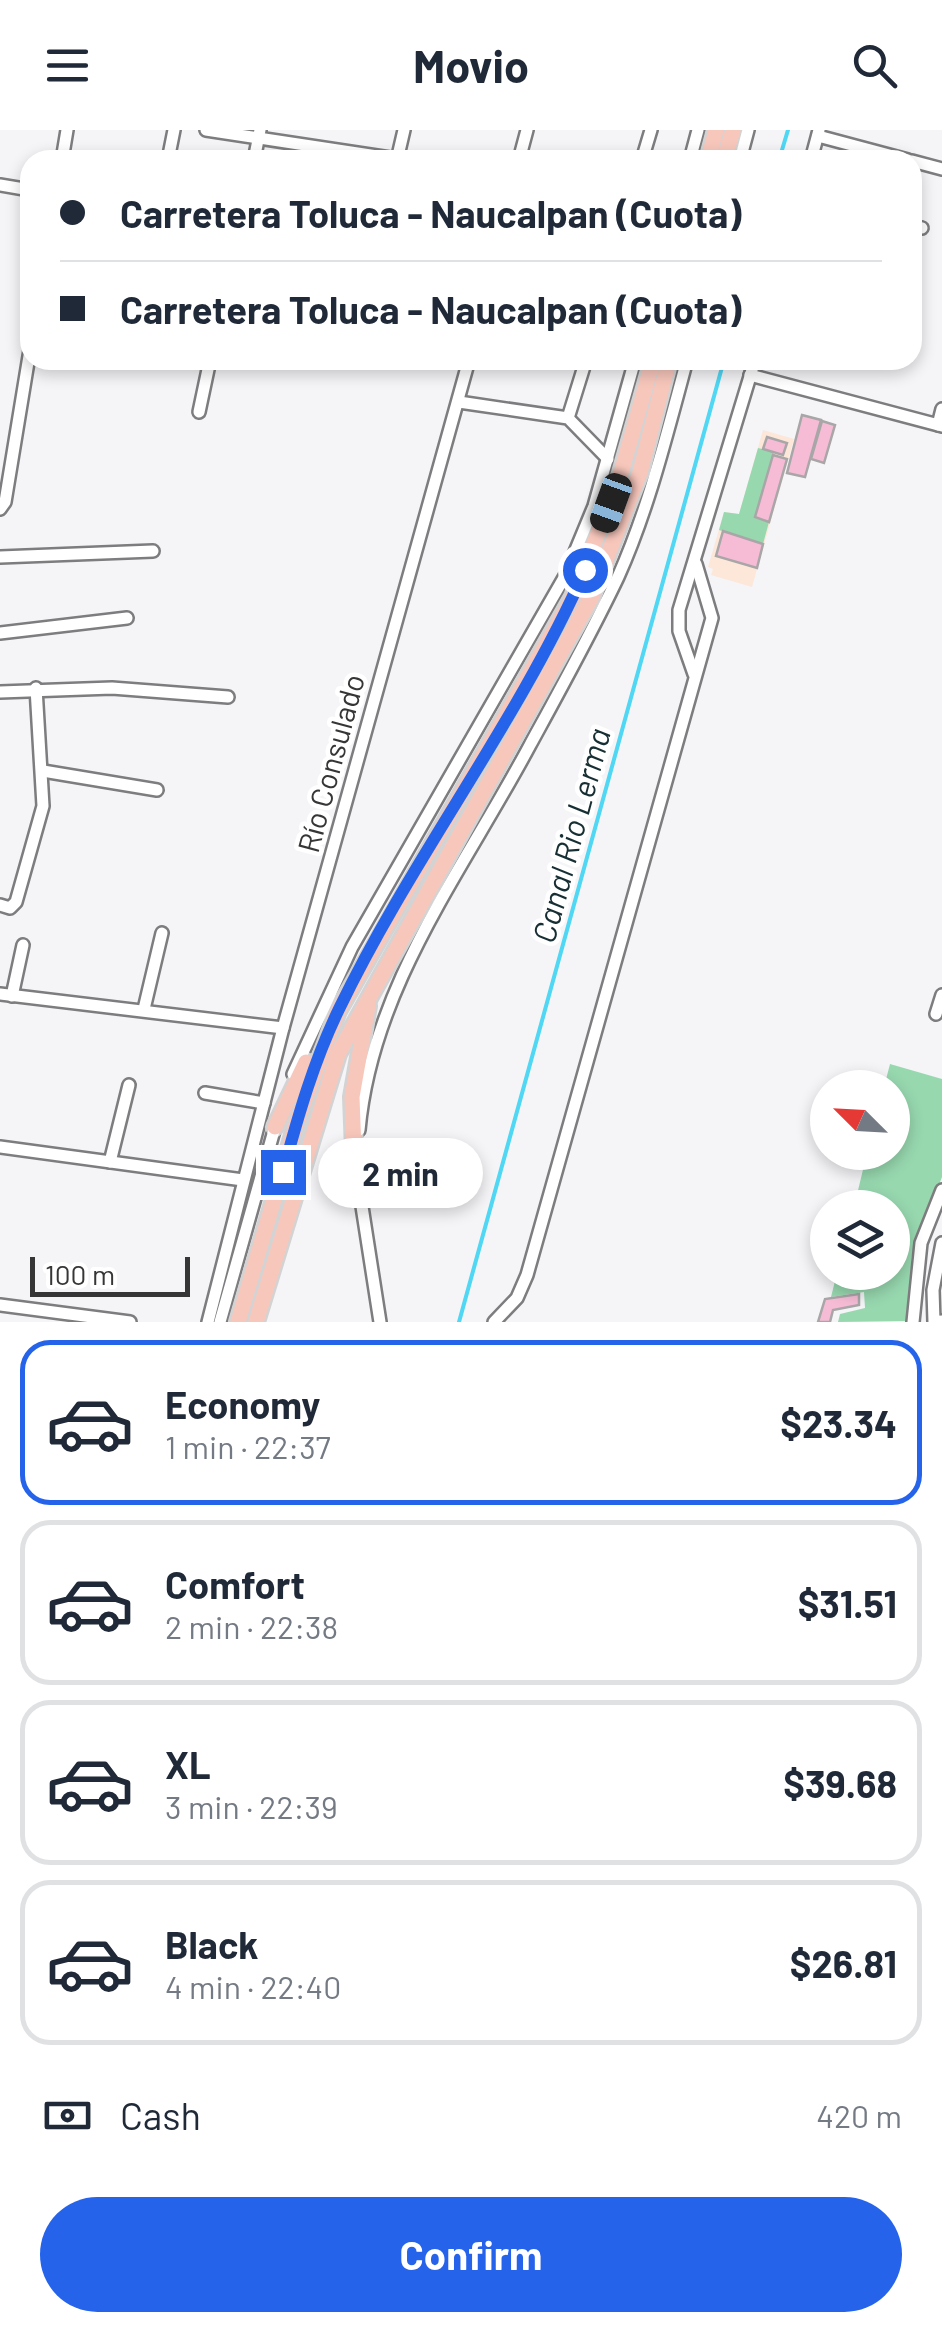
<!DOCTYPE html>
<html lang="en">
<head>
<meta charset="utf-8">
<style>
	:root { --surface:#fff; --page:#f2f2f3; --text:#1f2937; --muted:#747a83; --line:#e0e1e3; --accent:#2563eb }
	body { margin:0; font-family:Barlow,sans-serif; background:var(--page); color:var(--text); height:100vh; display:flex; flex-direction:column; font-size:38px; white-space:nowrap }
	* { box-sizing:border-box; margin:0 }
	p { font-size:32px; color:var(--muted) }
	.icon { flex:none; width:55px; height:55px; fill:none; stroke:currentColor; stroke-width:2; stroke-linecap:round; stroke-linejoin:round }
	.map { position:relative; height:1192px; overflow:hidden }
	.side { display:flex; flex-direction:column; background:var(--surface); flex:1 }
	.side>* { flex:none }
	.top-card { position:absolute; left:20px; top:20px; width:902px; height:220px; border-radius:30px; box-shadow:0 5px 15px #0003; display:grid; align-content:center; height:220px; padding:0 40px; background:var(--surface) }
	.needle { width:65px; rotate:294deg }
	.fabs { position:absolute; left:810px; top:940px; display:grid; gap:20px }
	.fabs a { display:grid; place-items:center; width:100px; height:100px; border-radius:50%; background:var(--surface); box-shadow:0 5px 15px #0003; font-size:50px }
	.scale { position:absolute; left:30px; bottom:25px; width:160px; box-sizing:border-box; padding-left:10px; border:5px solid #363637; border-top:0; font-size:28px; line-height:35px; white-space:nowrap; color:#363637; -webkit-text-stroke:8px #fff; paint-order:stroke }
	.end { position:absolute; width:45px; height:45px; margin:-22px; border:12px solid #2563eb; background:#fff; box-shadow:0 0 0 5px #fff }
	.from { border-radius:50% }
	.bubble { position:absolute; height:70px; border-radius:35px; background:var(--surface); box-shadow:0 5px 15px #0003; font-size:32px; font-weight:700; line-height:70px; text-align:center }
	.car { position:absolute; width:30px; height:60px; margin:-30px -15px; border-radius:12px; box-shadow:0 0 8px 2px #0007; background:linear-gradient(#222 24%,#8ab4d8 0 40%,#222 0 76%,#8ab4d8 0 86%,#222 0) }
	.top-card b { display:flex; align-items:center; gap:35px; height:95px; font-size:38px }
	.top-card b+b { border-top:2px solid var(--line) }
	.top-card i { width:25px; height:25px; background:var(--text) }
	ul { padding:18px 0 0; list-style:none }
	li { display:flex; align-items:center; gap:30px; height:165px; margin:0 20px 15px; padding:0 20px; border:5px solid var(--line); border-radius:30px }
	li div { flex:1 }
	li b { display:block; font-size:38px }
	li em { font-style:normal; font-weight:700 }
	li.current { border-color:var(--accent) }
	li>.icon { width:90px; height:90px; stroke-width:1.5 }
	.pay { display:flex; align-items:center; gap:25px; height:110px; padding:0 40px; font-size:38px }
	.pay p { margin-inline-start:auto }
	.button { display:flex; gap:20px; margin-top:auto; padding:20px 40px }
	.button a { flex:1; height:115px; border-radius:60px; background:var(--accent); color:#fff; font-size:40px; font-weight:700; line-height:115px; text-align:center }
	header { display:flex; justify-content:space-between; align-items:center; height:130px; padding:0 40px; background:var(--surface); font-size:45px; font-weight:700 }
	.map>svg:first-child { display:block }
	.education { fill:#fce7d9 }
	.green { fill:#97d8af }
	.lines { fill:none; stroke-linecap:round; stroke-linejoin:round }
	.stream { stroke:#4fd7f4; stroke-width:4 }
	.building { fill:#f6bcd5; stroke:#a9a6a7; stroke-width:2.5 }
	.minor-casing { stroke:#7d7d7f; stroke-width:16 }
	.highway-casing { stroke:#d3d3d3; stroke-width:20 }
	.minor { stroke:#fff; stroke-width:11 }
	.highway { stroke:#f8c7bc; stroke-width:15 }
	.route { stroke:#2563eb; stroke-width:12 }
	.labels { text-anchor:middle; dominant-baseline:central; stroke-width:9; stroke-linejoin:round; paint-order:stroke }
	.street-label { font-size:30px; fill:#363637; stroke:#fff }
	.water-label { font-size:32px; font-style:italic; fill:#172e33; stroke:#fff }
</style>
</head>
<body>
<header><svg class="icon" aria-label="menu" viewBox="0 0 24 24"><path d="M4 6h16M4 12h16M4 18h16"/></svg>Movio<svg class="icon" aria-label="search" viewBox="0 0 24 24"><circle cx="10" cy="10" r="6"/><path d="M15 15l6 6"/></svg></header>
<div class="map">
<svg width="942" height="1192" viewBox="0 0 942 1192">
	<rect width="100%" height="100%" fill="#f5f5f8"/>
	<!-- education -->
	<polygon class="education" points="763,300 794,309 752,457 711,445 713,439 708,437 724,382 739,384"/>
	<!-- green -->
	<g class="green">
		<polygon points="758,318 774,322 756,386 769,392 763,414 719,400 724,382 739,384"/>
		<polygon points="890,934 942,949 942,1047 912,1124 907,1191 838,1192 840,1184 865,1178 864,1162 831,1167 837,1143 892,1142 892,1078 854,1077 867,1023 892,1022 892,958 884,957"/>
	</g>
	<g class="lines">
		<!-- stream -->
		<g class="stream">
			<polyline points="779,30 788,0"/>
			<polyline points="459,1192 724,230"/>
		</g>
	</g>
	<!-- building -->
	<g class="building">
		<polygon points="802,285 821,290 805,347 787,343"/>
		<polygon points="822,291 835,295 824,333 811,329"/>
		<polygon points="767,307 787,313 783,325 763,319"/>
		<polygon points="773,325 787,329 769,392 755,387"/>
		<polygon points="723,401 763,414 757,438 716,426"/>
		<polygon points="859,1164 859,1175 833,1180 830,1192 818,1192 825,1169"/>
	</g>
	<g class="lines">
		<defs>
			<g id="minor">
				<polyline points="206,0 397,29"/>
				<polyline points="818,6 908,30"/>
				<polyline points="62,30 67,0"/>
				<polyline points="168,30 174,0"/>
				<polyline points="254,30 260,0"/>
				<polyline points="397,30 404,0"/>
				<polyline points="519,30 527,0"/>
				<polyline points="642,30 651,0"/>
				<polyline points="690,30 698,0"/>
				<polyline points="740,30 748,0"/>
				<polyline points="811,30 819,0"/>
				<polyline points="912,31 942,39"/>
				<polyline points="0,55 30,60"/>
				<polyline points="912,96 922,98"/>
				<polyline points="189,230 210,233"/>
				<polyline points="750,245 942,296"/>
				<polyline points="459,272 568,288 608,329"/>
				<polyline points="199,282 210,230"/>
				<polyline points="568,288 586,230"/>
				<polyline points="938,295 942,279"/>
				<polyline points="0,379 5,372 30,220"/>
				<polyline points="0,427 153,421"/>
				<polyline points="0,503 127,488"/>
				<polyline points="694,544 679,501 679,480 755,230"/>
				<polyline points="0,562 112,558 228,567"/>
				<polyline points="43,641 157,660"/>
				<polyline points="0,775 10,778 16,772 43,676 36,558"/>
				<polyline points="0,864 283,898"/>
				<polyline points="12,866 23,815"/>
				<polyline points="144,879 162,803"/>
				<polyline points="936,884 942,865"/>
				<polyline points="293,944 352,817 565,446 594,376 635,230"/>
				<polyline points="205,963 264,973"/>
				<path d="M359 1000C372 856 464 739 530 615 560 560 591 504 618 447 649 378 667 303 687 230"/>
				<polyline points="0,1017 243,1050"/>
				<polyline points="110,1032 129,955"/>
				<polyline points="356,1038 380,1192"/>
				<polyline points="942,1113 933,1160 934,1192 942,1191"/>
				<polyline points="0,1175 130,1192"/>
				<polyline points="208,1192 283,898 469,230"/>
				<polyline points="220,1192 277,990"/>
				<polyline points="494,1192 517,1168 527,1145 712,488 696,434"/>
				<polyline points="913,1192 921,1113 942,1060"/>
			</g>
			<g id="highway">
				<polyline points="708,30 716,0"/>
				<polyline points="724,30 733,0"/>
				<polyline points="275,997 306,932"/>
				<polyline points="355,1046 352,967 368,876"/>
				<polyline points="238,1192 297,991 338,881 573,467 619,350 653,230"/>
				<polyline points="256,1192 338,924 591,468 640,342 669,230"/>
			</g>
		</defs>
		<!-- minor casing -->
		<use href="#minor" class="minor-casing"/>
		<!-- highway casing -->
		<use href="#highway" class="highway-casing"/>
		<!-- minor -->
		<use href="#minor" class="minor"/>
		<!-- highway -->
		<use href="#highway" class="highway"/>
	</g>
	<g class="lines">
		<!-- route -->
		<path class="route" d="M283 1042C298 986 314 930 340 877 413 726 518 592 585 440"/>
	</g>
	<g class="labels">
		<!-- street labels -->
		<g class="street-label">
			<text transform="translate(330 633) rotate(-75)">Río Consulado</text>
		</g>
		<!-- water labels -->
		<g class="water-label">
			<text transform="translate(570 705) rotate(-75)">Canal Rio Lerma</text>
		</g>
	</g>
</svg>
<div class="fabs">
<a><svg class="needle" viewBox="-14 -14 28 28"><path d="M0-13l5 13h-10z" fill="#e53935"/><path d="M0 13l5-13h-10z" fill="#747a83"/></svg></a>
<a><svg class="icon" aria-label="layers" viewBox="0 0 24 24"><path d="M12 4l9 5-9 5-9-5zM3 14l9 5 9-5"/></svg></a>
</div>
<div class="scale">100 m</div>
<i class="end from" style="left:585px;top:440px"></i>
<i class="end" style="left:283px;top:1042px"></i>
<div class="bubble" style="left:318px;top:1008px;width:165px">2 min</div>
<i class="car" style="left:611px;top:373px;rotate:200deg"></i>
<div class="top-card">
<b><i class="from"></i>Carretera Toluca - Naucalpan (Cuota)</b>
<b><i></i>Carretera Toluca - Naucalpan (Cuota)</b>
</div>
</div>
<section class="side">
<ul>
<li class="current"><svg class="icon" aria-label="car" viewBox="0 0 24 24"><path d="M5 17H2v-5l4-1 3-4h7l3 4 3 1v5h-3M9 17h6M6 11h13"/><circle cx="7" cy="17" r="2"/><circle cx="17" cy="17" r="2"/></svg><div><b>Economy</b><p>1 min · 22:37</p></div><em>$23.34</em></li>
<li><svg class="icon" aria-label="car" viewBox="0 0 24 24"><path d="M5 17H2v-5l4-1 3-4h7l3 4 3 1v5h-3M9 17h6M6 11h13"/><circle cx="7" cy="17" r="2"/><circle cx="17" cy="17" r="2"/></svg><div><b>Comfort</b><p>2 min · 22:38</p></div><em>$31.51</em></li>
<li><svg class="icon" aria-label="car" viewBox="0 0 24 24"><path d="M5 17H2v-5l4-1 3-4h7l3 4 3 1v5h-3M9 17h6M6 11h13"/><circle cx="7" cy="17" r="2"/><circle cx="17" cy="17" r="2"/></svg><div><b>XL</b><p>3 min · 22:39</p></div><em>$39.68</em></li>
<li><svg class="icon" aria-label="car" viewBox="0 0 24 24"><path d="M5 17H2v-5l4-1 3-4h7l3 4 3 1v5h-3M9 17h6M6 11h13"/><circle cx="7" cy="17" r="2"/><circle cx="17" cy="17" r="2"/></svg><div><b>Black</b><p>4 min · 22:40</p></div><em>$26.81</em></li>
</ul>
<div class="pay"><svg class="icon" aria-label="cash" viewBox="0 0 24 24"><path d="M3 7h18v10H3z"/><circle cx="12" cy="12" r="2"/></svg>Cash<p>420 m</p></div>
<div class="button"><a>Confirm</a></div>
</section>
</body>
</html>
